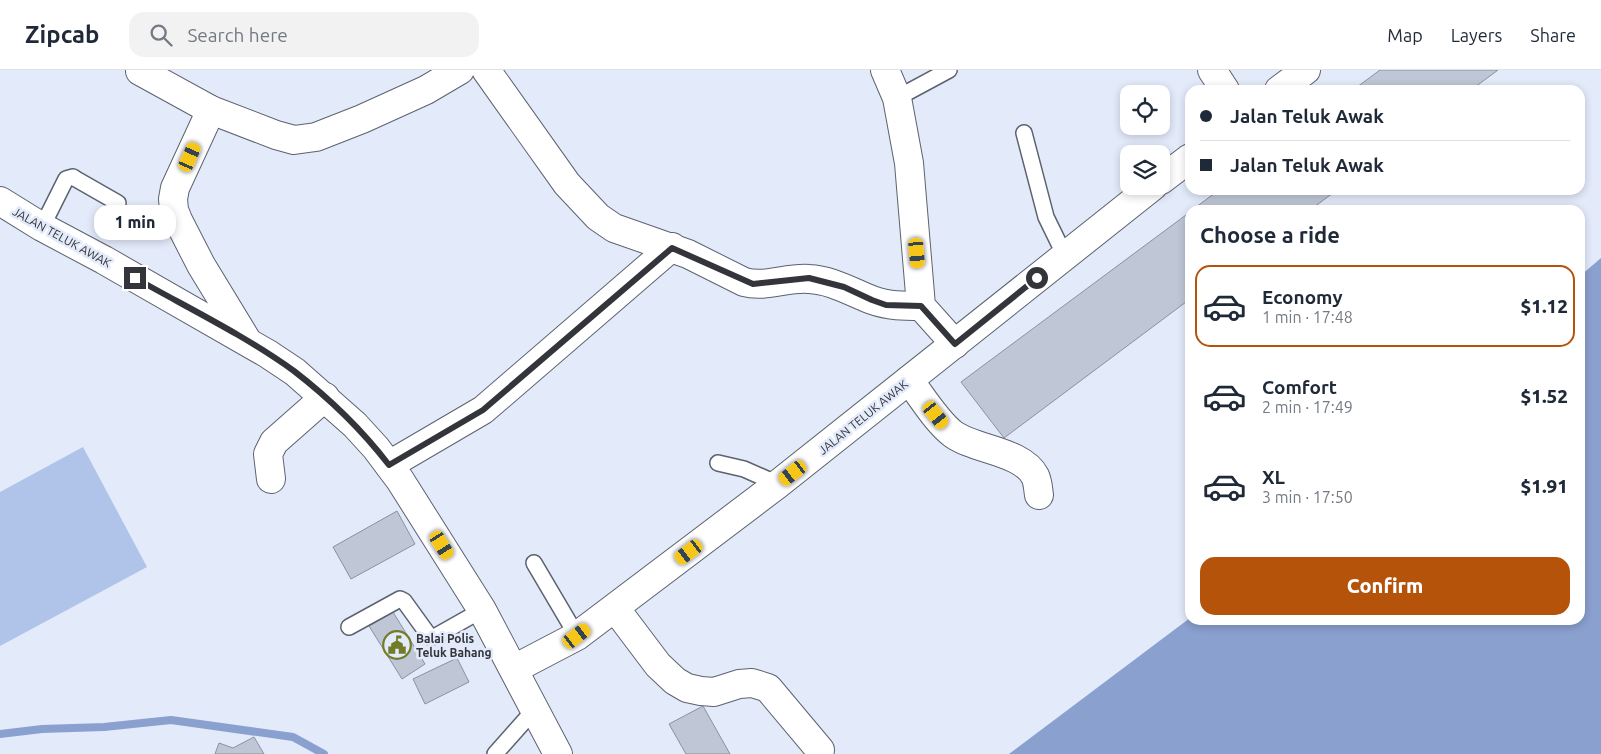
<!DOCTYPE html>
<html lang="en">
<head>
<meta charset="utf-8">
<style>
	:root { --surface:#fff; --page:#f2f2f3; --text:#1f2937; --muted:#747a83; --line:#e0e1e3; --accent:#b45309 }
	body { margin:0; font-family:Ubuntu,sans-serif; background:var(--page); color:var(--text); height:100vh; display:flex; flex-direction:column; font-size:19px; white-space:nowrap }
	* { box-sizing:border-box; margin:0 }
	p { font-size:16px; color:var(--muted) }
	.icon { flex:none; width:28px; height:28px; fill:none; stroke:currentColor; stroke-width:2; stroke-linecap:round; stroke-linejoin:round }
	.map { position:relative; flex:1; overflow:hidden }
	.side { position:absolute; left:1185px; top:135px; width:400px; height:420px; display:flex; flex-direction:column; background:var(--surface); border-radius:15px; box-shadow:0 2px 8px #0003 }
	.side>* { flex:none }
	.guide { position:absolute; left:1185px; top:15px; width:400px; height:110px; border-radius:15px; box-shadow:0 2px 8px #0003; display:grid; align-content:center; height:110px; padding:0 15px; background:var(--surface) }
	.tools { position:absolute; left:1120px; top:15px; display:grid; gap:10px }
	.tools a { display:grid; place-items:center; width:50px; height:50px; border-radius:10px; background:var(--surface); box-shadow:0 2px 8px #0003; font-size:25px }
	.end { position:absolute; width:22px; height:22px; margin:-11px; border:6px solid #33353b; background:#fff; box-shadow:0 0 0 2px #fff }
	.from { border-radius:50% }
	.bubble { position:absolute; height:35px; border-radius:15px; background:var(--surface); box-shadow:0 2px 8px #0003; font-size:16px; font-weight:800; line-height:35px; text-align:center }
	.car { position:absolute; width:15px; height:30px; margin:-15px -8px; border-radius:6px; box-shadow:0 0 4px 1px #0007; background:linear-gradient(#f5c518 24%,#345 0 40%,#f5c518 0 76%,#345 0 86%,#f5c518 0) }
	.guide b { display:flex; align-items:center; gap:18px; height:48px; font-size:19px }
	.guide b+b { border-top:1px solid var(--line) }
	.guide i { width:12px; height:12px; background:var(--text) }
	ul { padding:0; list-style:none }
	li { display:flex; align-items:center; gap:15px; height:82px; margin:0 10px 8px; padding:0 5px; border:2px solid transparent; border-radius:15px }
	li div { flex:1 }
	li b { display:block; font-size:19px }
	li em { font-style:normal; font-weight:800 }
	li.active { border-color:var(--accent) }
	li>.icon { width:45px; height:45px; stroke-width:1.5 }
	h2 { padding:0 15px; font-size:22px; line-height:60px }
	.cta { display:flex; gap:10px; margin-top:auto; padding:10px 15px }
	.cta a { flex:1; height:58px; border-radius:15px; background:var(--accent); color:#fff; font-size:20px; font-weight:800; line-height:58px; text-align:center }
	header { display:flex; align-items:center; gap:30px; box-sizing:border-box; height:70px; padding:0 25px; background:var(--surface); border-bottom:1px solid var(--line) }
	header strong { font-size:24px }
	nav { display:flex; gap:28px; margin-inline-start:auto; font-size:18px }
	.search { width:350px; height:45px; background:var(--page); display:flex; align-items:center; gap:12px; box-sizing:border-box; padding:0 18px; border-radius:15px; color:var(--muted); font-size:19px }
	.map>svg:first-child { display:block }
	.green { fill:#b0c3e9 }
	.water { fill:#8aa0ce }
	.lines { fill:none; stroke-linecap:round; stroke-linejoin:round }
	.stream { stroke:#8aa0ce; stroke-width:8 }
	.building { fill:#bfc6d6; stroke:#8a919f }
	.service-casing { stroke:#5c626f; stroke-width:18 }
	.minor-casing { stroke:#5c626f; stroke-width:30 }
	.service { stroke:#fff; stroke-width:15 }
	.minor { stroke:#fff; stroke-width:28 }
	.route { stroke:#33353b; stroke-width:6 }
	.labels { text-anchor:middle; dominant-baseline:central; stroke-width:5; stroke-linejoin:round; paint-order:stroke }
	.street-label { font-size:12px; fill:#33353b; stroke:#e3eafa }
	.poi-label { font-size:12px; font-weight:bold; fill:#33353b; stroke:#e3eafa; text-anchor:start }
</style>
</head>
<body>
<header>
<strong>Zipcab</strong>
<div class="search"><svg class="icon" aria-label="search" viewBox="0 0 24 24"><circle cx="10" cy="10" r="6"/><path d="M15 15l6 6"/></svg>Search here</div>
<nav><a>Map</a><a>Layers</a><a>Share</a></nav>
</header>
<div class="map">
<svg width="1601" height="684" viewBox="0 0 1601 684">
	<rect width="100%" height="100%" fill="#e3eafa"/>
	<!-- green -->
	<polygon class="green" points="83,377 147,497 0,576 0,422"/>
	<!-- water -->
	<polygon class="water" points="1601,188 1601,684 1009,684 1190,548 1190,550 1580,550 1580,206"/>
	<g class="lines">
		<!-- stream -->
		<polyline class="stream" points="0,664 42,659 104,657 171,650 293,667 324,684"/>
	</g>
	<!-- building -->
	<g class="building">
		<polygon points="1380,0 1498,0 1471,20 1353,20"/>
		<polygon points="1219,120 1337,120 1310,140 1192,140"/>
		<polygon points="1190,142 1190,229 1004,368 961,312"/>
		<polygon points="397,441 415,474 351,509 333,477"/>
		<polygon points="393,542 425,594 402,609 369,556"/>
		<polygon points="457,588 469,612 425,634 413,609"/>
		<polygon points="703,636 730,684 686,684 669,654"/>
		<polygon points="254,667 264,684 215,684 219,673 233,678"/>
	</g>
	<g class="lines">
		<defs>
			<g id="service">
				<polyline points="897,28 949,0"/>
				<polyline points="1024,63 1046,147 1065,186"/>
				<polyline points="42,157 66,109 73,107 76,109 118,133"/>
				<polyline points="718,393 744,399 778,414"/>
				<polyline points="534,493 577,566"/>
				<polyline points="349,557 400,529 404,531 430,567 436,566 482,540"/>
				<polyline points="495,684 535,639"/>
			</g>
			<g id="minor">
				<path d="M486 0 567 114 598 147 614 158 688 184 744 212C766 218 787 207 809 209 832 210 851 222 872 230 888 236 905 236 921 236"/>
				<polyline points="885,0 897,28 909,93 921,236 955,274"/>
				<polyline points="1212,0 1225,20"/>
				<polyline points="140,1 211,40 276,65 294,70 316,67 362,49 426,20 460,0"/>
				<polyline points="1279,20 1306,0"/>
				<polyline points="211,40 175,118 173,129 174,140 178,150 201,195 246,269"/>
				<polyline points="1161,110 1190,88"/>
				<polyline points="0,131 42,157 104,190 268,284 295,302 355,355 376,378 400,410 482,540 558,684"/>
				<path d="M909 310C922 327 937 352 953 364 975 380 1022 381 1035 406 1038 412 1038 419 1039 425"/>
				<polyline points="389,395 483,340 672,177"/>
				<polyline points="271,409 268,384 274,372 325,327"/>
				<polyline points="615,538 658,595 675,611 687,618 701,621 714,622 739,614 752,613 768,618 820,680"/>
				<polyline points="514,599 577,566 778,414 1153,116"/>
			</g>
		</defs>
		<!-- service casing -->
		<use href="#service" class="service-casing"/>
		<!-- minor casing -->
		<use href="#minor" class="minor-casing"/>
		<!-- service -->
		<use href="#service" class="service"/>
		<!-- minor -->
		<use href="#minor" class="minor"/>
	</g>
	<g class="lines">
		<!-- route -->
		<path class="route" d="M135 208C188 238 244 265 294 301 329 328 362 360 389 395L483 340 672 178 753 214 809 208 844 217 872 230 886 235 921 236 955 274 1037 208"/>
	</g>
	<!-- icons -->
	<defs>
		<symbol id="civic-ring" viewBox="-11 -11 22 22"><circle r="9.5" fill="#e3eafa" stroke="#727b25" stroke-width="1.5"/><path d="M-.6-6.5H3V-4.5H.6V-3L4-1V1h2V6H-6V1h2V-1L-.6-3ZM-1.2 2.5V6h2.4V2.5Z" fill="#727b25"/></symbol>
	</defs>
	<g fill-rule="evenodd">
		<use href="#civic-ring" x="381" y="559" width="32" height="32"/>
	</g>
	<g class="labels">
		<!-- street labels -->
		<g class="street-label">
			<text transform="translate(62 167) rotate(29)">JALAN TELUK AWAK</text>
			<text transform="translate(863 347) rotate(-39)">JALAN TELUK AWAK</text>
		</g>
		<!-- poi labels -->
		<g class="poi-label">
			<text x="416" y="568">Balai Polis<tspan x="416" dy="14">Teluk Bahang</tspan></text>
		</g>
	</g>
</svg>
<div class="tools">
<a><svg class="icon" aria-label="locate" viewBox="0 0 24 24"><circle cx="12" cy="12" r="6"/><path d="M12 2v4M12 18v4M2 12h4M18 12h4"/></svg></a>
<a><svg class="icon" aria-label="layers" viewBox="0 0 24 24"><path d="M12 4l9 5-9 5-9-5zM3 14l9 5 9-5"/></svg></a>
</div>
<i class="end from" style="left:1037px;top:208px"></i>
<i class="end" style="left:135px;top:208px"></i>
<div class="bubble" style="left:94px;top:135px;width:82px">1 min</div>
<i class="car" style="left:190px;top:87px;rotate:24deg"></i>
<i class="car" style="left:917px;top:183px;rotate:175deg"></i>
<i class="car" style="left:936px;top:345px;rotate:141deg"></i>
<i class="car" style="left:793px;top:403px;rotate:232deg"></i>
<i class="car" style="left:442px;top:475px;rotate:148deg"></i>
<i class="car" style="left:689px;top:482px;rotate:233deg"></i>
<i class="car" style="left:577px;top:566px;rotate:53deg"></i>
<div class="guide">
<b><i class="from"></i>Jalan Teluk Awak</b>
<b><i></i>Jalan Teluk Awak</b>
</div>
<section class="side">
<h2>Choose a ride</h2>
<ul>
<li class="active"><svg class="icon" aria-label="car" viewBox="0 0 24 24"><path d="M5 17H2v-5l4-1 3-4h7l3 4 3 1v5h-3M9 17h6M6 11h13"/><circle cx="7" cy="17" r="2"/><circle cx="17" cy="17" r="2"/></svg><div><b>Economy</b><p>1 min · 17:48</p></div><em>$1.12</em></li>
<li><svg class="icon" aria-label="car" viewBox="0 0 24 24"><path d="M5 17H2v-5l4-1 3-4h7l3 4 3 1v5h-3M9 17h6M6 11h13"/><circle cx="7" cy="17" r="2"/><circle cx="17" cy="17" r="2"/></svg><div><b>Comfort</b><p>2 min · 17:49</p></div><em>$1.52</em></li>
<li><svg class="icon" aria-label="car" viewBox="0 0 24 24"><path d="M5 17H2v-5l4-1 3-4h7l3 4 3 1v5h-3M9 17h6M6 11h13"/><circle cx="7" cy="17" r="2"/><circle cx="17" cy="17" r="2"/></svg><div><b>XL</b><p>3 min · 17:50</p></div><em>$1.91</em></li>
</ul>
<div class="cta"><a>Confirm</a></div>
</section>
</div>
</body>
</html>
